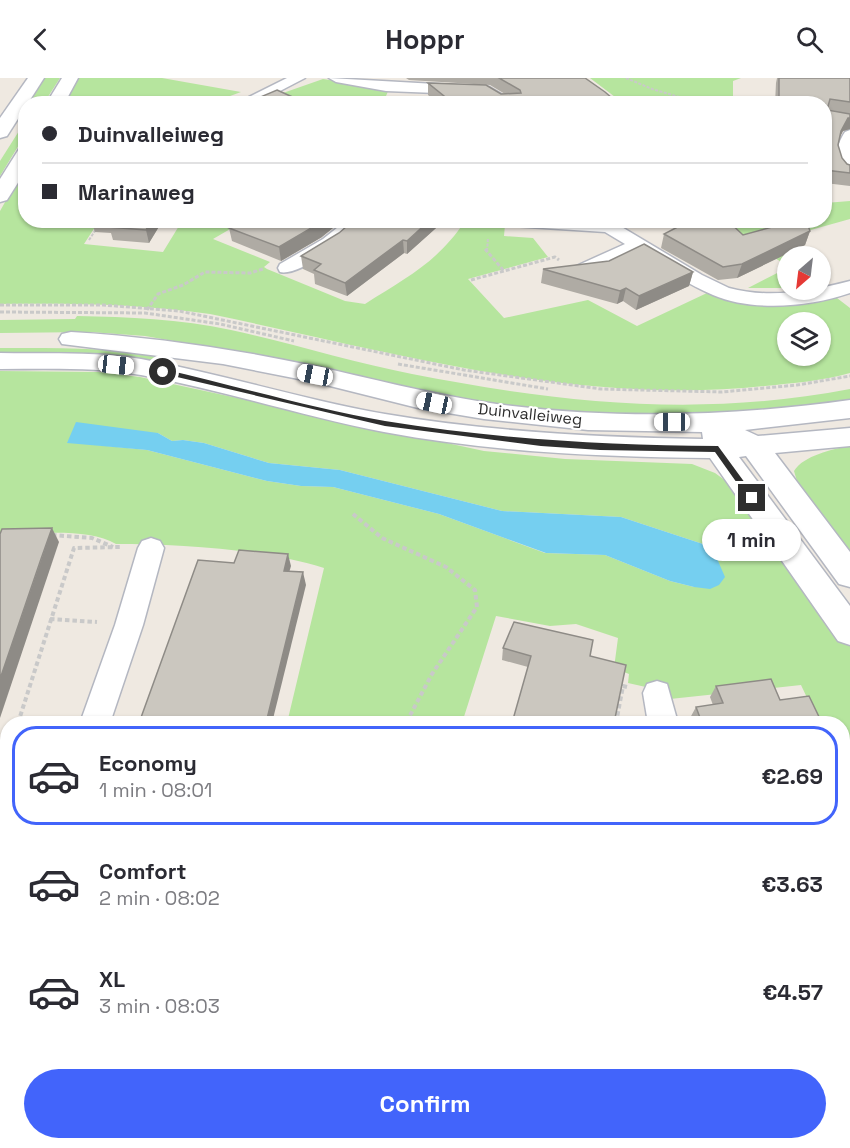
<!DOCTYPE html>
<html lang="en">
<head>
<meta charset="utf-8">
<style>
	:root { --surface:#fff; --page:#f7f7f7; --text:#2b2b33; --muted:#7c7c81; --line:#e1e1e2; --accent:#4264fb }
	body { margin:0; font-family:"Space Grotesk",sans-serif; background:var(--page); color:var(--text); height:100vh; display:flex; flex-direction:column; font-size:22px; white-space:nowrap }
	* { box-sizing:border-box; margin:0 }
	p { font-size:20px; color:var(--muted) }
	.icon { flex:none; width:33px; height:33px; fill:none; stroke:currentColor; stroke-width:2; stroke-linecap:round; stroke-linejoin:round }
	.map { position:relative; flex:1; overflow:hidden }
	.panel { position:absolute; left:0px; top:638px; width:850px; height:434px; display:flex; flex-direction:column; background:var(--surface); border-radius:24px 24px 0 0; box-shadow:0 2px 4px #0004 }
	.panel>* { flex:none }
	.guide { position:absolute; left:18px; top:18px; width:814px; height:132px; border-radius:24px; box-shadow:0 2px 4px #0004; display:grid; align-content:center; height:132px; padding:0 24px; background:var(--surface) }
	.needle { width:39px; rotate:208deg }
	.controls { position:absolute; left:777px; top:168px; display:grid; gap:12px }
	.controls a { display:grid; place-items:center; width:54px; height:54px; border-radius:50%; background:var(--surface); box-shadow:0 2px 4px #0004; font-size:30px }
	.end { position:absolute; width:27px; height:27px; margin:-14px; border:8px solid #2e2e2e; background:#fff; box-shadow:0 0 0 3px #fff }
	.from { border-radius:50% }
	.bubble { position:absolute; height:42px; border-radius:21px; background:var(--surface); box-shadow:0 2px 4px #0004; font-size:20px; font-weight:800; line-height:42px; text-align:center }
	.car { position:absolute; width:18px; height:36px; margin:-18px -9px; border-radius:8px; box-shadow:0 0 4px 2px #0007; background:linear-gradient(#fff 24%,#345 0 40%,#fff 0 76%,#345 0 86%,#fff 0) }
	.guide b { display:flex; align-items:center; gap:21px; height:57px; font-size:22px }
	.guide b+b { border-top:2px solid var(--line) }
	.guide i { width:15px; height:15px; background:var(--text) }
	ul { padding:10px 0 0; list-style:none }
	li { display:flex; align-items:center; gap:18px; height:99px; margin:0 12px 9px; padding:0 12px; border:3px solid transparent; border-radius:24px }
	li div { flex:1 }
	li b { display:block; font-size:22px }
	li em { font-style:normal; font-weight:800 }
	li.on { border-color:var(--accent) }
	li>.icon { width:54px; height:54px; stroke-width:1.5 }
	.primary-button { display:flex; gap:12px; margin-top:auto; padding:12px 24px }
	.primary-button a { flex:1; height:69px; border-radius:36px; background:var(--accent); color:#fff; font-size:24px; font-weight:800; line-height:69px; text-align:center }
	header { display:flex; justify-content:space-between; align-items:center; height:78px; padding:0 24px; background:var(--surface); font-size:27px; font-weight:800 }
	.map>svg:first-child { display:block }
	.green { fill:#b6e59e; fill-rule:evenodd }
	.water { fill:#75cff0 }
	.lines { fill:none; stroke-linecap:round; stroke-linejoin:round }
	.street-casing { stroke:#b4b7c1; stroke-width:3 }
	.secondary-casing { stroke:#b4b7c1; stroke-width:3 }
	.path-far3 { stroke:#c9c9c9; stroke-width:2; stroke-dasharray:3 1.5; stroke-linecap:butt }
	.path-far2 { stroke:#c9c9c9; stroke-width:3; stroke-dasharray:4 2; stroke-linecap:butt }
	.path-far1 { stroke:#c9c9c9; stroke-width:4; stroke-dasharray:4.5 3; stroke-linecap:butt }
	.path { stroke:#c9c9c9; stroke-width:5; stroke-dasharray:6 4; stroke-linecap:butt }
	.street { fill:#fff; fill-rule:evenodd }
	.secondary { fill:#fff; fill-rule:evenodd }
	.wall { fill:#afaba4 }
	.shaded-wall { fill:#8e8b86 }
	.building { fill:#cbc7bf; stroke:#8e8b86; stroke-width:1.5 }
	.route { fill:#2e2e2e }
	.labels { text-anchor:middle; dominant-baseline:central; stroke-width:4.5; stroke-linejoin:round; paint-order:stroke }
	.far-street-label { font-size:16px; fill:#2e2e2e; stroke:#fff }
</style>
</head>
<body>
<header><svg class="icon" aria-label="back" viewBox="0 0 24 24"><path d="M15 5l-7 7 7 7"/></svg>Hoppr<svg class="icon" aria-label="search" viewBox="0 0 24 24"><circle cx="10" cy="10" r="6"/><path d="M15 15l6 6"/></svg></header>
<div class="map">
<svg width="850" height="1070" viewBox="0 0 850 1070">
	<rect width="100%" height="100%" fill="#efe9e1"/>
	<!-- green -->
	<g class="green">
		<polygon points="44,0 60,0 44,25 28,26"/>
		<polygon points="77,0 162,0 241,14 211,25 62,26"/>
		<polygon points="590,0 741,0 733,3 733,18 743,25 623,25"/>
		<polygon points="323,1 389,11 386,18 463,24 303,25 283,15"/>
		<polygon points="25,29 25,57 0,98 0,83 19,53"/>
		<path d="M25 89 26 142 99 143 84 166 163 174 182 143H244L213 161 270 184 264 189 267 191 345 223 365 226C407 199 437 185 465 143L505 147 504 158 533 160 548 179 468 201 504 240 588 222 637 248 707 215C743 227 800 226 837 220L850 230V295C822 303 793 305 765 308 578 328 392 274 210 236 140 226 71 225 0 226V133ZM788 244H820V278H788Z"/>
		<polygon points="850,123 850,141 775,162 797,178 788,178 787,187 737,159 722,143 825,142 825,125"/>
		<polygon points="787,190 787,210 748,210"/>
		<path d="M77 238C128 239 180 241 231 252 291 265 351 284 412 296 561 325 699 340 850 311V326L797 333 615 340 435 320 247 276 145 258 90 254 0 255V242L75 241Z"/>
		<path d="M0 270C57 270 113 269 169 280L166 284 116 278 0 277Z"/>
		<path d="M0 293 98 294 140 299 484 373 565 381 692 386 715 395 737 411 850 564V713L843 698V645H819L801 607 670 621 668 614 628 605 629 596 614 590 618 560 576 546 550 548 496 538 462 645H287L324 490C264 471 179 466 116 466 88 449 32 456 0 457ZM158 355 172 363 183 362 204 365 269 385 340 392 502 433 621 439 712 469 715 480 694 509 670 503 605 477 545 475 439 436 333 409 301 408 267 403 147 372 67 364Z"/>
		<path d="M850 367V476L799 410 794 393C804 377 832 372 850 367Z"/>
		<polygon points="4,1059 7,1059 8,1064 184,1064 167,1070 4,1070"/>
		<polygon points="202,1064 494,1064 496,1070 203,1070"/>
	</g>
	<!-- water -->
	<polygon class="water" points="76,344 158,355 172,363 183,362 204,365 269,385 340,392 502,433 621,439 712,469 725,499 719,507 710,511 694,509 670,503 605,477 546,475 439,436 333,409 301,408 267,403 147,372 67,365"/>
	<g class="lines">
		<defs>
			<g id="street">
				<polygon points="287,0 305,0 255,26 235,26"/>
				<polygon points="329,0 489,9 518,26 500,26 486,17 386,13 336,4"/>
				<path d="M850 52V100C828 94 836 67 845 54Z"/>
				<path d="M347 142H366C354 158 299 199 280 194L278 190 280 186 323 161Z"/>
				<path d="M488 142H589L615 145 702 197 729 210C769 221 811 213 850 203V215C810 229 753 234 713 217 687 206 662 189 637 174L581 199 574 197 572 193 574 189 625 166 605 154 496 147Z"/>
				<polygon points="151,460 160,463 164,470 143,547 110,645 80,645 115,547 138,470 142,463"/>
				<polygon points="657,603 667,606 678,645 648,645 643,615 647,606"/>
				<polygon points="8,828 8,886 0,889 0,831"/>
				<polygon points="775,1064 815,1064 818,1070 778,1070"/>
			</g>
			<g id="secondary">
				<polygon points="28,0 44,0 7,58 0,60 0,40"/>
				<polygon points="62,0 78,0 64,26 46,26"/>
				<polygon points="26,69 26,92 7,122 0,124 0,101 19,71"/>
				<path d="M71 254C153 259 234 271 314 288 370 300 426 315 483 324 605 342 728 339 850 322V340L745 352 758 358 850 350V368L775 375 850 474V509L839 506 746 378 739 379 850 528V567L838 563 710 380C601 379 491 374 384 354 302 338 223 312 141 297 95 289 47 291 0 291V275C47 276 95 273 141 281 223 296 303 322 385 336 491 354 597 359 703 361L702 354 588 352 484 341 418 330 314 304 223 286 62 266 59 261 62 256Z"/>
			</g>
		</defs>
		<!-- street casing -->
		<use href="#street" class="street-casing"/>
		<!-- secondary casing -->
		<use href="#secondary" class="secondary-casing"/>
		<!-- path-far3 -->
		<g class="path-far3">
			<polyline points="626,0 652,11 703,26"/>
			<polyline points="89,162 102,142"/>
			<polyline points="487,173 488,160"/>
		</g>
		<!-- path-far2 -->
		<g class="path-far2">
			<polyline points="485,171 504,193"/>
			<polyline points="471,202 555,179 559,182"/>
			<polyline points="0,227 103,227 179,233 464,292 601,311 722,314 797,307 850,298"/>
			<polyline points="147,232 158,216 183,207 205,194 250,195 263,191"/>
			<polyline points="0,234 145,235 220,246 294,263"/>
			<polyline points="398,286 548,311"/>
		</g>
		<!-- path-far1 -->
		<g class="path-far1">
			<polyline points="353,436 382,460 446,489 475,512 477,529 432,596 406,645"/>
			<polyline points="52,457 92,460 113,469"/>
			<polyline points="50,541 97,544"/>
			<polyline points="19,641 66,645"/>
			<polyline points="18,645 74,470 120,469"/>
			<polyline points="616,645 623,608 627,609"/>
			<polyline points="4,690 8,677"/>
		</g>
		<!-- path -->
		<g class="path">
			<polyline points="0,700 4,688"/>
			<polyline points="0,745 8,744"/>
			<polyline points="365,1064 367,1070"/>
			<polyline points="700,1064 704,1070"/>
		</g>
		<!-- street -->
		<use href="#street" class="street"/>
		<!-- secondary -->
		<use href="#secondary" class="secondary"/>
	</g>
	<!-- wall -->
	<g class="wall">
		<polygon points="406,0 585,0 619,26 438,26 428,17 428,5 501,16 505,16 490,7 409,2"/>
		<polygon points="777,0 850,0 850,51 843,53 840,58 838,67 842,80 847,86 850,87 850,108 825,105 825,26 775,26 776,5"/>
		<polygon points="91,142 163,142 149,165 113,162 111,155 95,154"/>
		<polygon points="445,142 407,176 404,175 347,218 315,206 314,196 303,191 301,178 339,155"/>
		<polygon points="229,150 322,159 281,183 232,163"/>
		<polygon points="810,153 805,167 737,200 718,202 661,170 664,156 743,157"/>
		<polygon points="543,191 693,194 689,208 636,232 623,223 617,226 541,205"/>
		<polygon points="593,562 528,589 502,582 503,570"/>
		<polygon points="716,608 780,622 822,645 692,645 690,640 696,629 713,627 710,619"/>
		<polygon points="843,706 850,721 850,1004 843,1005 843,967 847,967 843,956"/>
		<polygon points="520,1064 647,1064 651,1070 523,1070"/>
	</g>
	<!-- shaded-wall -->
	<g class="shaded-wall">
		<polygon points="848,40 850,40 850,51 843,53 837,65 841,53"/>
		<polygon points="151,142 163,142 149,165 146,152"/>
		<polygon points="325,142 343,142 322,159 281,183 279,169"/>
		<polygon points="430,142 445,142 407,176 407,163"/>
		<polygon points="810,153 805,167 737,200 742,186"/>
		<polygon points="403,162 404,175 347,218 345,205"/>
		<polygon points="693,194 689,208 636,232 639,218"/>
		<polygon points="626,210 623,223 617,226 620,213"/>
		<polygon points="52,450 59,464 0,640 0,601"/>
		<polygon points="288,476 291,488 286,505 284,493"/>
		<polygon points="303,494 306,507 272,645 266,645"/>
	</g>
	<!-- building -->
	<g class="building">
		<polygon points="499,0 585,0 605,14 619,26 454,26 428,5 486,7 501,16 521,15 520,12"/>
		<polygon points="779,0 850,0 850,24 830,21 827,32 850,36 850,40 848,40 841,53 838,67 842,80 847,86 850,87 850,95 825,92 825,26 779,26"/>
		<polygon points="277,12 308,26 244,26"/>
		<polygon points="114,142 151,142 146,152 109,149"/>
		<polygon points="241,142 325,142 279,169 229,150"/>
		<polygon points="354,142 430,142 407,163 403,162 345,205 314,192 321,186 301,178 339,155"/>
		<polygon points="691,142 727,142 743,157 798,142 806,142 810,153 742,186 723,189 664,156"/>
		<polygon points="644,166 693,194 639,218 626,210 620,213 543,191 609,183"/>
		<polygon points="52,450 41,481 0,601 0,456 2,451"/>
		<polygon points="239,472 288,476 284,493 303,494 266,645 139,645 198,482 234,485"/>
		<polygon points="514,544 593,562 590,578 626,587 614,645 512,645 531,578 503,570"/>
		<polygon points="771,601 780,622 809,618 822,645 702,645 696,629 723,625 716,608"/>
		<polygon points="483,640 496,645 481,645"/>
		<polygon points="843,706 850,721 850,940 843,922"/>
		<polygon points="850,966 850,1001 843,1002 843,967"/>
		<polygon points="524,1064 647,1064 651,1070 527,1070"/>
	</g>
	<!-- route -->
	<path class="route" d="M163 291C236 308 311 330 385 343 495 361 606 367 718 368L756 420 749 422 715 374 600 372 541 368 385 348 160 295Z"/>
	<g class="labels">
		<!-- far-street labels -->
		<g class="far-street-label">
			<text transform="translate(530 336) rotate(6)">Duinvalleiweg</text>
		</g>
	</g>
</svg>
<div class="controls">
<a><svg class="needle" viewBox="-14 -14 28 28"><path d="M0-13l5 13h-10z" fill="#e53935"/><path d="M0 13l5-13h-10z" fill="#7c7c81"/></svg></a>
<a><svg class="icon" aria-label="layers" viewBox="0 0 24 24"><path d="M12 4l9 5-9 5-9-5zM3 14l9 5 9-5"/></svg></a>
</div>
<i class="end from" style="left:163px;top:294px"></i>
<i class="end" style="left:752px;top:420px"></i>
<div class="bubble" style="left:702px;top:441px;width:99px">1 min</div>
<i class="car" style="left:116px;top:287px;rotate:96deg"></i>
<i class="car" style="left:315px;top:297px;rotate:281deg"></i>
<i class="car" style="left:434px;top:325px;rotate:282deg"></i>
<i class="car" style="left:672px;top:344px;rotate:270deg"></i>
<div class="guide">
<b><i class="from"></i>Duinvalleiweg</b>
<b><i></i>Marinaweg</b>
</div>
<section class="panel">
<ul>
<li class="on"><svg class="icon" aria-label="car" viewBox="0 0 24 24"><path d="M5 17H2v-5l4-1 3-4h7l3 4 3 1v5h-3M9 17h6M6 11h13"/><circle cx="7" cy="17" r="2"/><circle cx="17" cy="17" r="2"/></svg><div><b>Economy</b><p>1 min · 08:01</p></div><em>€2.69</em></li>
<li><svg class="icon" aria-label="car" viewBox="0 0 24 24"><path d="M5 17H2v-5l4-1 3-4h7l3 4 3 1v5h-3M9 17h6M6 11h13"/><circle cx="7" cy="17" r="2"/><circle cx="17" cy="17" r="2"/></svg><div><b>Comfort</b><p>2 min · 08:02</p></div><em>€3.63</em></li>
<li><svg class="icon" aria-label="car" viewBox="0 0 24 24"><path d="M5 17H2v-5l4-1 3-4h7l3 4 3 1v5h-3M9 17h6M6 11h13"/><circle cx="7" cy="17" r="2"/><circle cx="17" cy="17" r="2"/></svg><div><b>XL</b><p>3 min · 08:03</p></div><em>€4.57</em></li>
</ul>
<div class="primary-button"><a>Confirm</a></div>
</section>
</div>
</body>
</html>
